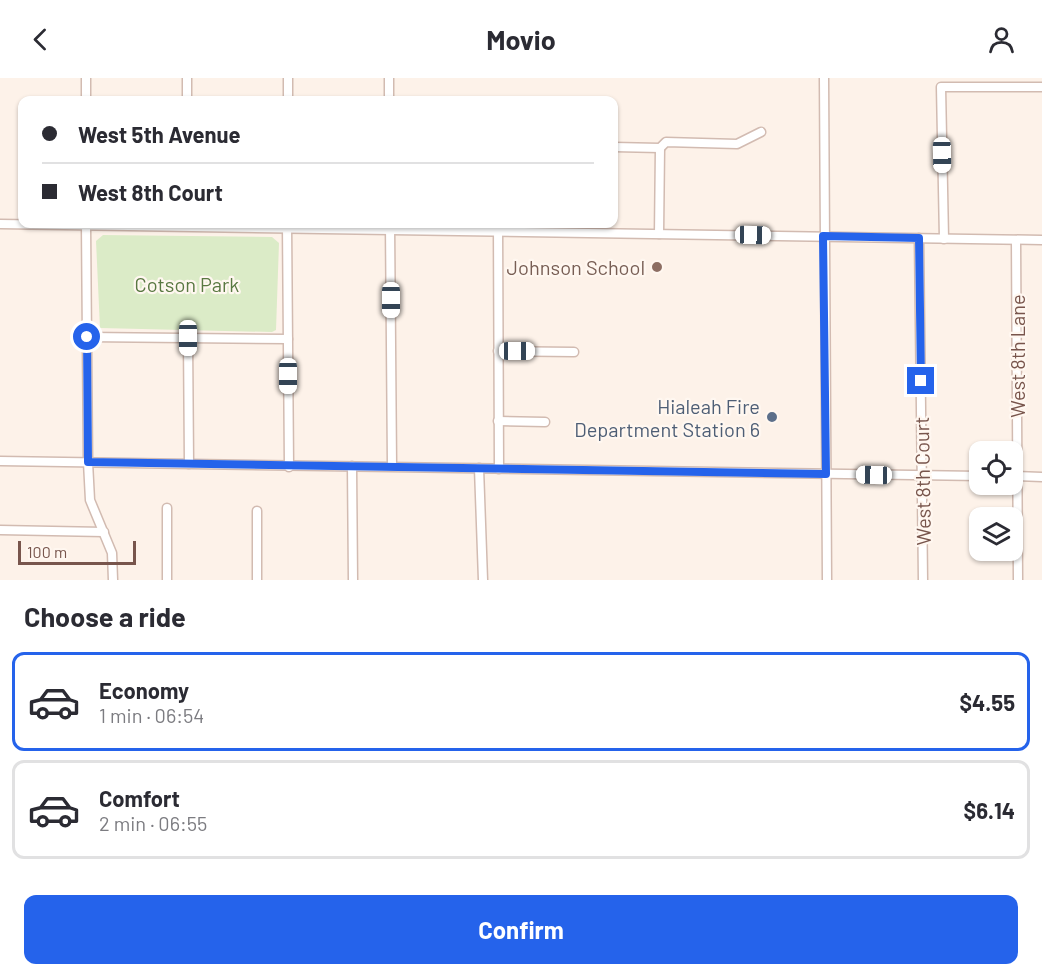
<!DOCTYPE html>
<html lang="en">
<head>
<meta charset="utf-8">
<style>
	:root { --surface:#fff; --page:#f7f7f7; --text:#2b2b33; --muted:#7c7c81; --line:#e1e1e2; --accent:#2563eb }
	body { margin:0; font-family:Barlow,sans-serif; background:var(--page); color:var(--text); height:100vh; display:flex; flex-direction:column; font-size:22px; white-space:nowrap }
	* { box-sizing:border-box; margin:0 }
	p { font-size:20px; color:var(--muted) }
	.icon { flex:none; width:33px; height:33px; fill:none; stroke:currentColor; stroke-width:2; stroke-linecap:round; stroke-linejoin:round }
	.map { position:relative; height:502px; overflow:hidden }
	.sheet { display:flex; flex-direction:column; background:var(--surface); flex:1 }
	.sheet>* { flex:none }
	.banner { position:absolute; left:18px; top:18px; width:600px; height:132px; border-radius:12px; box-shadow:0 2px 4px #0004; display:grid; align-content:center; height:132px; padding:0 24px; background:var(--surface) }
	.fabs { position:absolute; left:969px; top:363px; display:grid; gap:12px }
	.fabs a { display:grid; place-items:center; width:54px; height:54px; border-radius:12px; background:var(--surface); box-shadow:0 2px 4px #0004; font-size:30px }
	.scale { position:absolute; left:18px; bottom:15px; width:118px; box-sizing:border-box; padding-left:6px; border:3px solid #78554c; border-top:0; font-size:16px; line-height:21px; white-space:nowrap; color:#78554c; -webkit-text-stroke:4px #fff7f0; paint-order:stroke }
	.end { position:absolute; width:27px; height:27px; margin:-14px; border:8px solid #2563eb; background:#fff; box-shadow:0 0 0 3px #fff }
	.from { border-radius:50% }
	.car { position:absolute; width:18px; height:36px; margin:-18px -9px; border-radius:8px; box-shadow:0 0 4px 2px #0007; background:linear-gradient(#fff 24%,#345 0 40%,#fff 0 76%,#345 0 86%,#fff 0) }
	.banner b { display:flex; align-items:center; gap:21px; height:57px; font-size:22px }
	.banner b+b { border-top:2px solid var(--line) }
	.banner i { width:15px; height:15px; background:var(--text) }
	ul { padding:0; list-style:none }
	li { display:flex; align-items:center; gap:18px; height:99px; margin:0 12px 9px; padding:0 12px; border:3px solid var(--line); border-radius:12px }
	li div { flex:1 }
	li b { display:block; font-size:22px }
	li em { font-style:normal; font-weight:700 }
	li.current { border-color:var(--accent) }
	li>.icon { width:54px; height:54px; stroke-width:1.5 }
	h2 { padding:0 24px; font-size:27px; line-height:72px }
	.button { display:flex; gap:12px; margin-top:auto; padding:12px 24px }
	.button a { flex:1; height:69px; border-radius:12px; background:var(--accent); color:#fff; font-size:24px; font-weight:700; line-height:69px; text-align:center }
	header { display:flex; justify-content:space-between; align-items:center; height:78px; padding:0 24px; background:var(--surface); font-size:27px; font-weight:700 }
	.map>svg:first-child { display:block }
	.green { fill:#dbebc7 }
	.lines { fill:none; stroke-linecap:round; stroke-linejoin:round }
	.minor-casing { stroke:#d2bbb1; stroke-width:11 }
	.minor { stroke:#fff; stroke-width:8 }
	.route { stroke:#2563eb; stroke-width:8 }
	.education-dot { fill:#8d6e63; stroke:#fff7f0; stroke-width:2 }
	.service-dot { fill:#5c6f8a; stroke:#fff7f0; stroke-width:2 }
	.labels { text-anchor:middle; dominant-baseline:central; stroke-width:4.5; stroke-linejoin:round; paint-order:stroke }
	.education-label { font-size:20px; fill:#785e54; stroke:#fff7f0; text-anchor:end }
	.park-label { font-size:20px; fill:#597841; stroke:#fff7f0 }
	.street-label { font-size:20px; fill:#78554c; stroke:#fff7f0 }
	.service-label { font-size:20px; fill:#4e5e75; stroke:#fff7f0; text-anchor:end }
</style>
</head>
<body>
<header><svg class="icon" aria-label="back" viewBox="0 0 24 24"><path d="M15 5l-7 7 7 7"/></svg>Movio<svg class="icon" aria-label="person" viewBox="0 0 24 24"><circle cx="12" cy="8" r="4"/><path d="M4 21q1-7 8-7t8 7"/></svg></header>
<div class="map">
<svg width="1042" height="502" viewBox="0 0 1042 502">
	<rect width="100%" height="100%" fill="#fdf2e9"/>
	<!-- green -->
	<polygon class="green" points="103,157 272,159 279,165 276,252 272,254 100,250 96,163"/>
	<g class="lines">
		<defs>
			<g id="minor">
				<polyline points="86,0 86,22"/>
				<polyline points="187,0 187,22"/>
				<polyline points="288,0 288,22"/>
				<polyline points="389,0 389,22"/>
				<polyline points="824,0 827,502"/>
				<polyline points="614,69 660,70 666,64 737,66 761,54"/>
				<polyline points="0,146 1042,162"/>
				<polyline points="86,146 88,384 90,422 112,475 113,502"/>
				<polyline points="287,146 289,389"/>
				<polyline points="390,146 392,388"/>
				<polyline points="498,146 499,391"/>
				<polyline points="659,156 660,70"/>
				<polyline points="919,160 923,502"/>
				<polyline points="944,161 941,9 1042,9"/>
				<polyline points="1016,162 1018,502"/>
				<polyline points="87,259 288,261"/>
				<polyline points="188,260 189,386"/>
				<polyline points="498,273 574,274"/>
				<polyline points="498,343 545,344"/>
				<polyline points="0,383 980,398"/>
				<polyline points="352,388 353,502"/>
				<polyline points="479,390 483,502"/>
				<polyline points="1013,398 1042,399"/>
				<polyline points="0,452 104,454"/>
				<polyline points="167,502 167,430"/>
				<polyline points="257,502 257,433"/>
			</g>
		</defs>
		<!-- minor casing -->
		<use href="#minor" class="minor-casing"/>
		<!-- minor -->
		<use href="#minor" class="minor"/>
	</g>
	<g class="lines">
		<!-- route -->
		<polyline class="route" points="87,259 88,384 826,396 823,158 919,160 921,303"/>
	</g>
	<!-- markers -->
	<circle class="education-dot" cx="657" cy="189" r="6"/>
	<circle class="service-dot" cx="772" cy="339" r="6"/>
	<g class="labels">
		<!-- education labels -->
		<g class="education-label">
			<text x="645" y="189">Johnson School</text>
		</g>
		<!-- park labels -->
		<g class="park-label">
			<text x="187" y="206">Cotson Park</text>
		</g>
		<!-- street labels -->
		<g class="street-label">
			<text transform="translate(1017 278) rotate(-90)">West 8th Lane</text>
			<text transform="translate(922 403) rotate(-91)">West 8th Court</text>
		</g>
		<!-- service labels -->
		<g class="service-label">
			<text x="760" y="328">Hialeah Fire<tspan x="760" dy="23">Department Station 6</tspan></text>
		</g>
	</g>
</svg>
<div class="fabs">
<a><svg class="icon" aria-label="locate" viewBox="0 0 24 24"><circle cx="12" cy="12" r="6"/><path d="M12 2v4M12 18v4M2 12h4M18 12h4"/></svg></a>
<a><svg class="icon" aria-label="layers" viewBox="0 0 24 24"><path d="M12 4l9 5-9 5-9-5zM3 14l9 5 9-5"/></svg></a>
</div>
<div class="scale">100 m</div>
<i class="end from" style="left:87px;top:259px"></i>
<i class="end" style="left:921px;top:303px"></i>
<i class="car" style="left:942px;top:77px;rotate:179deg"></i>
<i class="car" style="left:753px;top:157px;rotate:91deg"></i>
<i class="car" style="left:391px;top:222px;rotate:180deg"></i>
<i class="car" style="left:188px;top:260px;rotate:180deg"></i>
<i class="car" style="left:517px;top:273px;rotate:90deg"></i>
<i class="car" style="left:288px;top:298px;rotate:180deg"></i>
<i class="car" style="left:874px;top:397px;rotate:271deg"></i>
<div class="banner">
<b><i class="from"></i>West 5th Avenue</b>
<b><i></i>West 8th Court</b>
</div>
</div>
<section class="sheet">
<h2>Choose a ride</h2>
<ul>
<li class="current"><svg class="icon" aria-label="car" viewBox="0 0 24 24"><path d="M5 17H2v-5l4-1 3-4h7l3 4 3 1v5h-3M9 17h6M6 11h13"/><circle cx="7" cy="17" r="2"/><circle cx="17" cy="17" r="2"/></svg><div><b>Economy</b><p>1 min · 06:54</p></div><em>$4.55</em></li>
<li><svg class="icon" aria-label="car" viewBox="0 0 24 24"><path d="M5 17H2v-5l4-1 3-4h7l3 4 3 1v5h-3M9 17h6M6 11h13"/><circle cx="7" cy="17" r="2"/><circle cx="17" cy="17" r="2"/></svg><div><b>Comfort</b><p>2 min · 06:55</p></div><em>$6.14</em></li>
</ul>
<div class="button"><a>Confirm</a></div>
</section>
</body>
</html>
